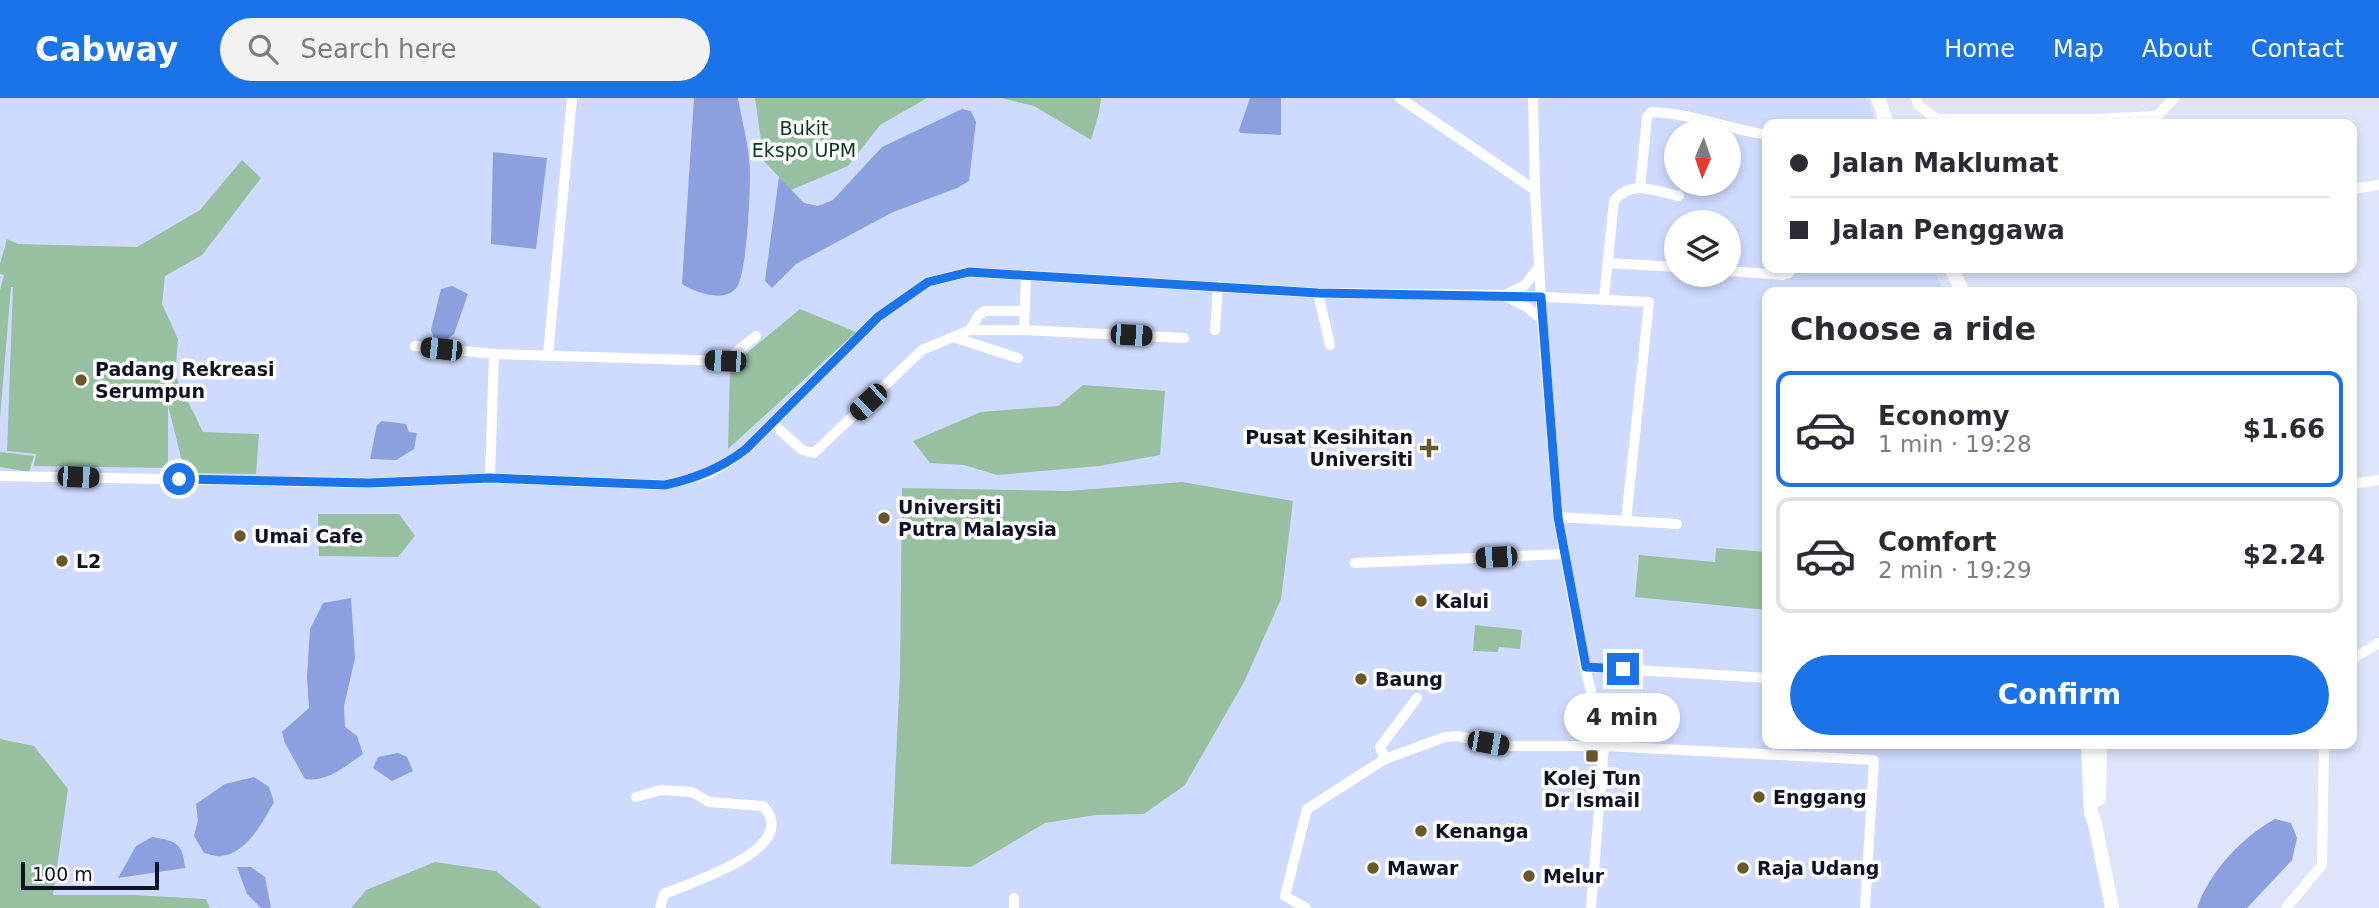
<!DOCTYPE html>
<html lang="en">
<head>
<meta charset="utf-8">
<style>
	:root { --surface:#fff; --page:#f2f2f3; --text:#2b2b33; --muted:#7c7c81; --line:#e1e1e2; --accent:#1a73e8 }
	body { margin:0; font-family:"DejaVu Sans",sans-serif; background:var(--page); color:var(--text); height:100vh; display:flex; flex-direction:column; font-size:26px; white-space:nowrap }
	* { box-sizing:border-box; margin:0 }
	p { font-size:23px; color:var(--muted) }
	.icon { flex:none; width:38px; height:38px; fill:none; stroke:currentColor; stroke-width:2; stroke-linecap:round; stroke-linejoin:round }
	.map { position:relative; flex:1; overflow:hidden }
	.sheet { position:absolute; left:1762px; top:189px; width:595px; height:462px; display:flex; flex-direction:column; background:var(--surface); border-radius:14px; box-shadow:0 4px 10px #0003 }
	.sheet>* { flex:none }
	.banner { position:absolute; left:1762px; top:21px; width:595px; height:154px; border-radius:14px; box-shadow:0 4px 10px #0003; display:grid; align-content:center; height:154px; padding:0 28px; background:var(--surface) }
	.needle { width:46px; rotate:182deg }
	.controls { position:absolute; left:1664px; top:21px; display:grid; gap:14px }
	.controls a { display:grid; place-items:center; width:77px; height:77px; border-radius:50%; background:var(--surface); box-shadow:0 4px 10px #0003; font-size:35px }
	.scale { position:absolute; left:21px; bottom:18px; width:138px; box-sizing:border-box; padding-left:7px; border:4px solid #0f1326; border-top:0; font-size:19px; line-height:24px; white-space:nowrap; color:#0f1326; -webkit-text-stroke:5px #fff; paint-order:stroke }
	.end { position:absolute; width:32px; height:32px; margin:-16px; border:9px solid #1a73e8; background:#fff; box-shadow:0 0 0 4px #fff }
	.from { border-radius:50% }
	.bubble { position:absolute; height:49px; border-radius:24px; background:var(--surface); box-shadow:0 4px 10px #0003; font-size:23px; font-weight:600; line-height:49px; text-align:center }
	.car { position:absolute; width:21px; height:42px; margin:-21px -10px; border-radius:9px; box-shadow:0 0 5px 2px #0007; background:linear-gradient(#222 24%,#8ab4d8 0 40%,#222 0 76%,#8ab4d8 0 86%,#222 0) }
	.banner b { display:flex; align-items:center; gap:24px; height:66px; font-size:26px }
	.banner b+b { border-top:2px solid var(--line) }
	.banner i { width:18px; height:18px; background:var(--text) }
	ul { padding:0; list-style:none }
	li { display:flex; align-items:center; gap:21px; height:116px; margin:0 14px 10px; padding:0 14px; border:4px solid var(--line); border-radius:14px }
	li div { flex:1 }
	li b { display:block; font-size:26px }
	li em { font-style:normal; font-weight:600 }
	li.selected { border-color:var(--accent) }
	li>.icon { width:63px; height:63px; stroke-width:1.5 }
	h2 { padding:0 28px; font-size:32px; line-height:84px }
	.action { display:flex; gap:14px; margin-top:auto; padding:14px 28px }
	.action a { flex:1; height:80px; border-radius:42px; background:var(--accent); color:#fff; font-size:28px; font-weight:600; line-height:80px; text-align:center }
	header { display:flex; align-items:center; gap:42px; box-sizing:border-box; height:98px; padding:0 35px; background:var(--accent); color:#fff }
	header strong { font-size:33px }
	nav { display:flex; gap:38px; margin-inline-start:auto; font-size:24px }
	.search { width:490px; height:63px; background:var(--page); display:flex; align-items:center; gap:18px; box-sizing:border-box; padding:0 24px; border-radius:38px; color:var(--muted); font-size:26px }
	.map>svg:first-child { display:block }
	.built { fill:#cedaff; fill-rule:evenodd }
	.green { fill:#96c09f }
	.water { fill:#8c9fdf }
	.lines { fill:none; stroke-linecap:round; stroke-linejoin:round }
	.minor { stroke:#fff; stroke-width:10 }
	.tertiary { stroke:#fff; stroke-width:14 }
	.route { stroke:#1a73e8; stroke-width:9 }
	.poi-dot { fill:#6a5927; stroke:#fff; stroke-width:2.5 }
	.labels { text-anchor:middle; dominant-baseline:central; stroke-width:7; stroke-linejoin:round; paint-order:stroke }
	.park-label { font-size:19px; fill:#073a1a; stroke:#fff }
	.poi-label { font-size:19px; font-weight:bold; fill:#0f1326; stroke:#fff; text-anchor:start }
</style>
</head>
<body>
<header>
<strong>Cabway</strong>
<div class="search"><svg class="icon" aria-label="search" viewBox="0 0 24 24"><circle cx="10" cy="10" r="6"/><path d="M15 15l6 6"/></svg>Search here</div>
<nav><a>Home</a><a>Map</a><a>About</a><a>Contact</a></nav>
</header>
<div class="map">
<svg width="2379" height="810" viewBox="0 0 2379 810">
	<rect width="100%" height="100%" fill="#dee5fb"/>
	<!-- built -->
	<path class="built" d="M0 0H1868L1876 26H1768V170H1933L1944 194H1768V646H2083L2084 699 2105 810H0ZM1676 33H1729V86H1676ZM1676 124H1729V177H1676Z"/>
	<!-- green -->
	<g class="green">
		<polygon points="755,0 927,0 880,27 848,68 791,92 764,63"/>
		<polygon points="1001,0 1101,0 1099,15 1091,42 1034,8"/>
		<polygon points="242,62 261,80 202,157 165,178 162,206 178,241 175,277 203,334 259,336 256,376 185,375 168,307 168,370 34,368 36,356 7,353 13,189 11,189 0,320 0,192 4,177 0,176 0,166 7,141 18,146 137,149 200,112"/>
		<polygon points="800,211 856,234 728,351 730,269"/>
		<polygon points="1083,287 1165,293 1160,357 1099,368 997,377 964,367 930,365 913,343 981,314 1058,308"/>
		<polygon points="0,354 34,358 29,374 0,369"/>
		<polygon points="1182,384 1293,403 1281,501 1244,584 1185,687 1144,716 1096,717 1045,725 971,769 891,766 900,576 902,390 1068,393"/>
		<polygon points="318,416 399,416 415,438 398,459 319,458"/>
		<polygon points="1716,450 1767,454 1767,512 1635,499 1639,457 1715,464"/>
		<polygon points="1475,527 1522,532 1520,551 1499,549 1498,554 1473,553"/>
		<polygon points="0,641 34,648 68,691 53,797 133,797 206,801 210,810 0,810"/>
		<polygon points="435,764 496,773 542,810 351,810 366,792"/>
	</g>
	<!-- water -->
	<g class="water">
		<path d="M694 0H738C742 24 750 51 750 76 750 97 747 173 737 189 725 206 695 194 682 186Z"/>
		<polygon points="1250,0 1281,0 1281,37 1240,35 1239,32"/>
		<polygon points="962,11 971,13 976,24 969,83 957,90 893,114 796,166 772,190 765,183 779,79 804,105 818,108 833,102 882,49"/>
		<polygon points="493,54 547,60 536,151 491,146"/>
		<polygon points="452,188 468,196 454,236 445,243 434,240 431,232 441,191"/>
		<polygon points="382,323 406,326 409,334 417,335 414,351 396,362 370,361 377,327"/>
		<path d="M351 500 355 560 344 608 345 629 357 638 363 656C344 669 328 684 305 681L285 645 282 634 309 610 307 579 310 531 323 505Z"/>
		<polygon points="398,655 407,659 413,673 392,683 373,670 378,659"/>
		<path d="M254 679 269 689 274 704C263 724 246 756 221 758 216 759 209 756 204 755L194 738 198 722 196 706 225 686Z"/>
		<path d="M2275 721 2291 725 2297 740 2292 762 2247 810H2197C2209 774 2243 738 2275 721Z"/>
		<path d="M152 739C175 743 183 744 185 770L118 780 136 748Z"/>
		<polygon points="237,769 251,769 265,779 271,810 261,810 247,796"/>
	</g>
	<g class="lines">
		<!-- minor -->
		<g class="minor">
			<polyline points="1400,0 1535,92"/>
			<polyline points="1533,0 1535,92 1542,222 1558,419 1585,569 1604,648 1591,810"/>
			<polyline points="1916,0 1918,7 1937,21 2097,21 2157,18 2174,0"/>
			<path d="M1640 90 1647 19 1651 14C1690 15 1729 31 1768 37"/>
			<polyline points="2352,91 2379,87"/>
			<polyline points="1608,165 1676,169"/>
			<polyline points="1729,173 1783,177 1789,175 1792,170"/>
			<polyline points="1318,195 1330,247"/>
			<polyline points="1509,195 1525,187 1539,169"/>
			<polyline points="1509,200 1527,209 1542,222"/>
			<path d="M1604 201 1614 103C1631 81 1656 93 1679 98"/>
			<polyline points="970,232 979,217 985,213 1025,213"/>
			<polyline points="1024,232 1184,240"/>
			<polyline points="1215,232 1218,188"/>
			<polyline points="953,239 1018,260"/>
			<polyline points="415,248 494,256 725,263 756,238"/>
			<polyline points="548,257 572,0"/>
			<polyline points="772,325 802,352 814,355 922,252 970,232 1024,232 1026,177"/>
			<polyline points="0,378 369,385 490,380 665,387 710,375 725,366 746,351 878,219 928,184 969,174 1318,195 1503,197 1649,204 1626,423"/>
			<polyline points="490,380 494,256"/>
			<polyline points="2352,386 2379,382"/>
			<polyline points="1558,419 1677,426"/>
			<polyline points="1355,465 1564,456"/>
			<polyline points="2352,561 2379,545"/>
			<polyline points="1585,569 1768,580"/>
			<polyline points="1385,661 1380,649 1417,600"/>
			<path d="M636 699 661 692 692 694 709 704 763 708C803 750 692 784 664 796L660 810"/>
			<polyline points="1014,800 1014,810"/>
			<polyline points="1306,810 1285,798 1307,711 1385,661 1445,639 1457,638 1505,648 1604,648 1874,662 1865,810"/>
			<polyline points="2286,810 2322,767 2324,646"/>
		</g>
		<!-- tertiary -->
		<g class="tertiary">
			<polyline points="1878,0 1887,26"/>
			<polyline points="1951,170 1963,194"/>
			<polyline points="2088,646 2091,715 2095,726 2112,810"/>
			<polyline points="2099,701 2100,646"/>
		</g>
	</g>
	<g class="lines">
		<!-- route -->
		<path class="route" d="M179 381 369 385 490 380 665 387C696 380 720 371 746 351L878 219 928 184 969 174 1318 195 1541 199 1558 419 1586 569 1623 571"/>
	</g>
	<!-- markers -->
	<g class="poi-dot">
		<circle cx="81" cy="282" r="7"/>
		<path d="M1425.5 339.5h7v7h7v7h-7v7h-7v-7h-7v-7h7z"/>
		<circle cx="884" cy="420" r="7"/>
		<circle cx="240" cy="438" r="7"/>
		<circle cx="62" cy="463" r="7"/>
		<circle cx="1421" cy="503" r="7"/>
		<circle cx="1361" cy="581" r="7"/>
		<rect x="1585" y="651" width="14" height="14" rx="3.5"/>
		<circle cx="1759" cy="699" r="7"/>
		<circle cx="1421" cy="733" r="7"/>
		<circle cx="1373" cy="770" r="7"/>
		<circle cx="1743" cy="770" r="7"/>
		<circle cx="1529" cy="778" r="7"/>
	</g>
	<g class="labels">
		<!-- park labels -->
		<g class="park-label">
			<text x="804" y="30">Bukit<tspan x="804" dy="22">Ekspo UPM</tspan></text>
		</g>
		<!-- poi labels -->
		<g class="poi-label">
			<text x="95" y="271">Padang Rekreasi<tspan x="95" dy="22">Serumpun</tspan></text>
			<text x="1413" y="339" text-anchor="end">Pusat Kesihitan<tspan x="1413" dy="22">Universiti</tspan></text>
			<text x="898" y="409">Universiti<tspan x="898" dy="22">Putra Malaysia</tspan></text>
			<text x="254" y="438">Umai Cafe</text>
			<text x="76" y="463">L2</text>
			<text x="1435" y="503">Kalui</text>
			<text x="1375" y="581">Baung</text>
			<text x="1592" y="680" text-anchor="middle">Kolej Tun<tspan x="1592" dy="22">Dr Ismail</tspan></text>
			<text x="1773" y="699">Enggang</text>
			<text x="1435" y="733">Kenanga</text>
			<text x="1387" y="770">Mawar</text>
			<text x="1757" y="770">Raja Udang</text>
			<text x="1543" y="778">Melur</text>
		</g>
	</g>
</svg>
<div class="controls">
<a><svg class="needle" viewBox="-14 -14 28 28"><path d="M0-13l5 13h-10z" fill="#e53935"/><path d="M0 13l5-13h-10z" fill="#7c7c81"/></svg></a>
<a><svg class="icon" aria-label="layers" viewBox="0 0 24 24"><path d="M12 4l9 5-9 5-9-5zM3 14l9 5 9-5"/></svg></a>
</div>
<div class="scale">100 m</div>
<i class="end from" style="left:179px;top:381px"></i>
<i class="end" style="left:1623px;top:571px"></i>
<div class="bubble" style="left:1564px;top:595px;width:116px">4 min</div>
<i class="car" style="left:1131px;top:237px;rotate:93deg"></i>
<i class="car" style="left:441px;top:251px;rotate:276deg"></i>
<i class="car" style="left:725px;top:263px;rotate:272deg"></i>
<i class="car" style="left:868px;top:304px;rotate:226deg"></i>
<i class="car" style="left:78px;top:379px;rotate:92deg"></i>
<i class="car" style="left:1496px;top:459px;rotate:267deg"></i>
<i class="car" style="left:1488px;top:645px;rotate:100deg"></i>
<div class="banner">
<b><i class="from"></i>Jalan Maklumat</b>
<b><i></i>Jalan Penggawa</b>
</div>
<section class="sheet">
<h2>Choose a ride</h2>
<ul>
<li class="selected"><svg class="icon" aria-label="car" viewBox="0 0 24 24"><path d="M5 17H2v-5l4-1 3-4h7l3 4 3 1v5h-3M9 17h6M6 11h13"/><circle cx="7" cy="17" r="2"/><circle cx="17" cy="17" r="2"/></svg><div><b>Economy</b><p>1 min · 19:28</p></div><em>$1.66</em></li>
<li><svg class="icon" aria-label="car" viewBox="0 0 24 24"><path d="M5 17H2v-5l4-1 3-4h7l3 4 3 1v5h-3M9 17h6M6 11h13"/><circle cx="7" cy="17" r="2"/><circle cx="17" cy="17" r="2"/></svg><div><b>Comfort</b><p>2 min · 19:29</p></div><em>$2.24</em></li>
</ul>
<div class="action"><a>Confirm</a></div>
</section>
</div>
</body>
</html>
